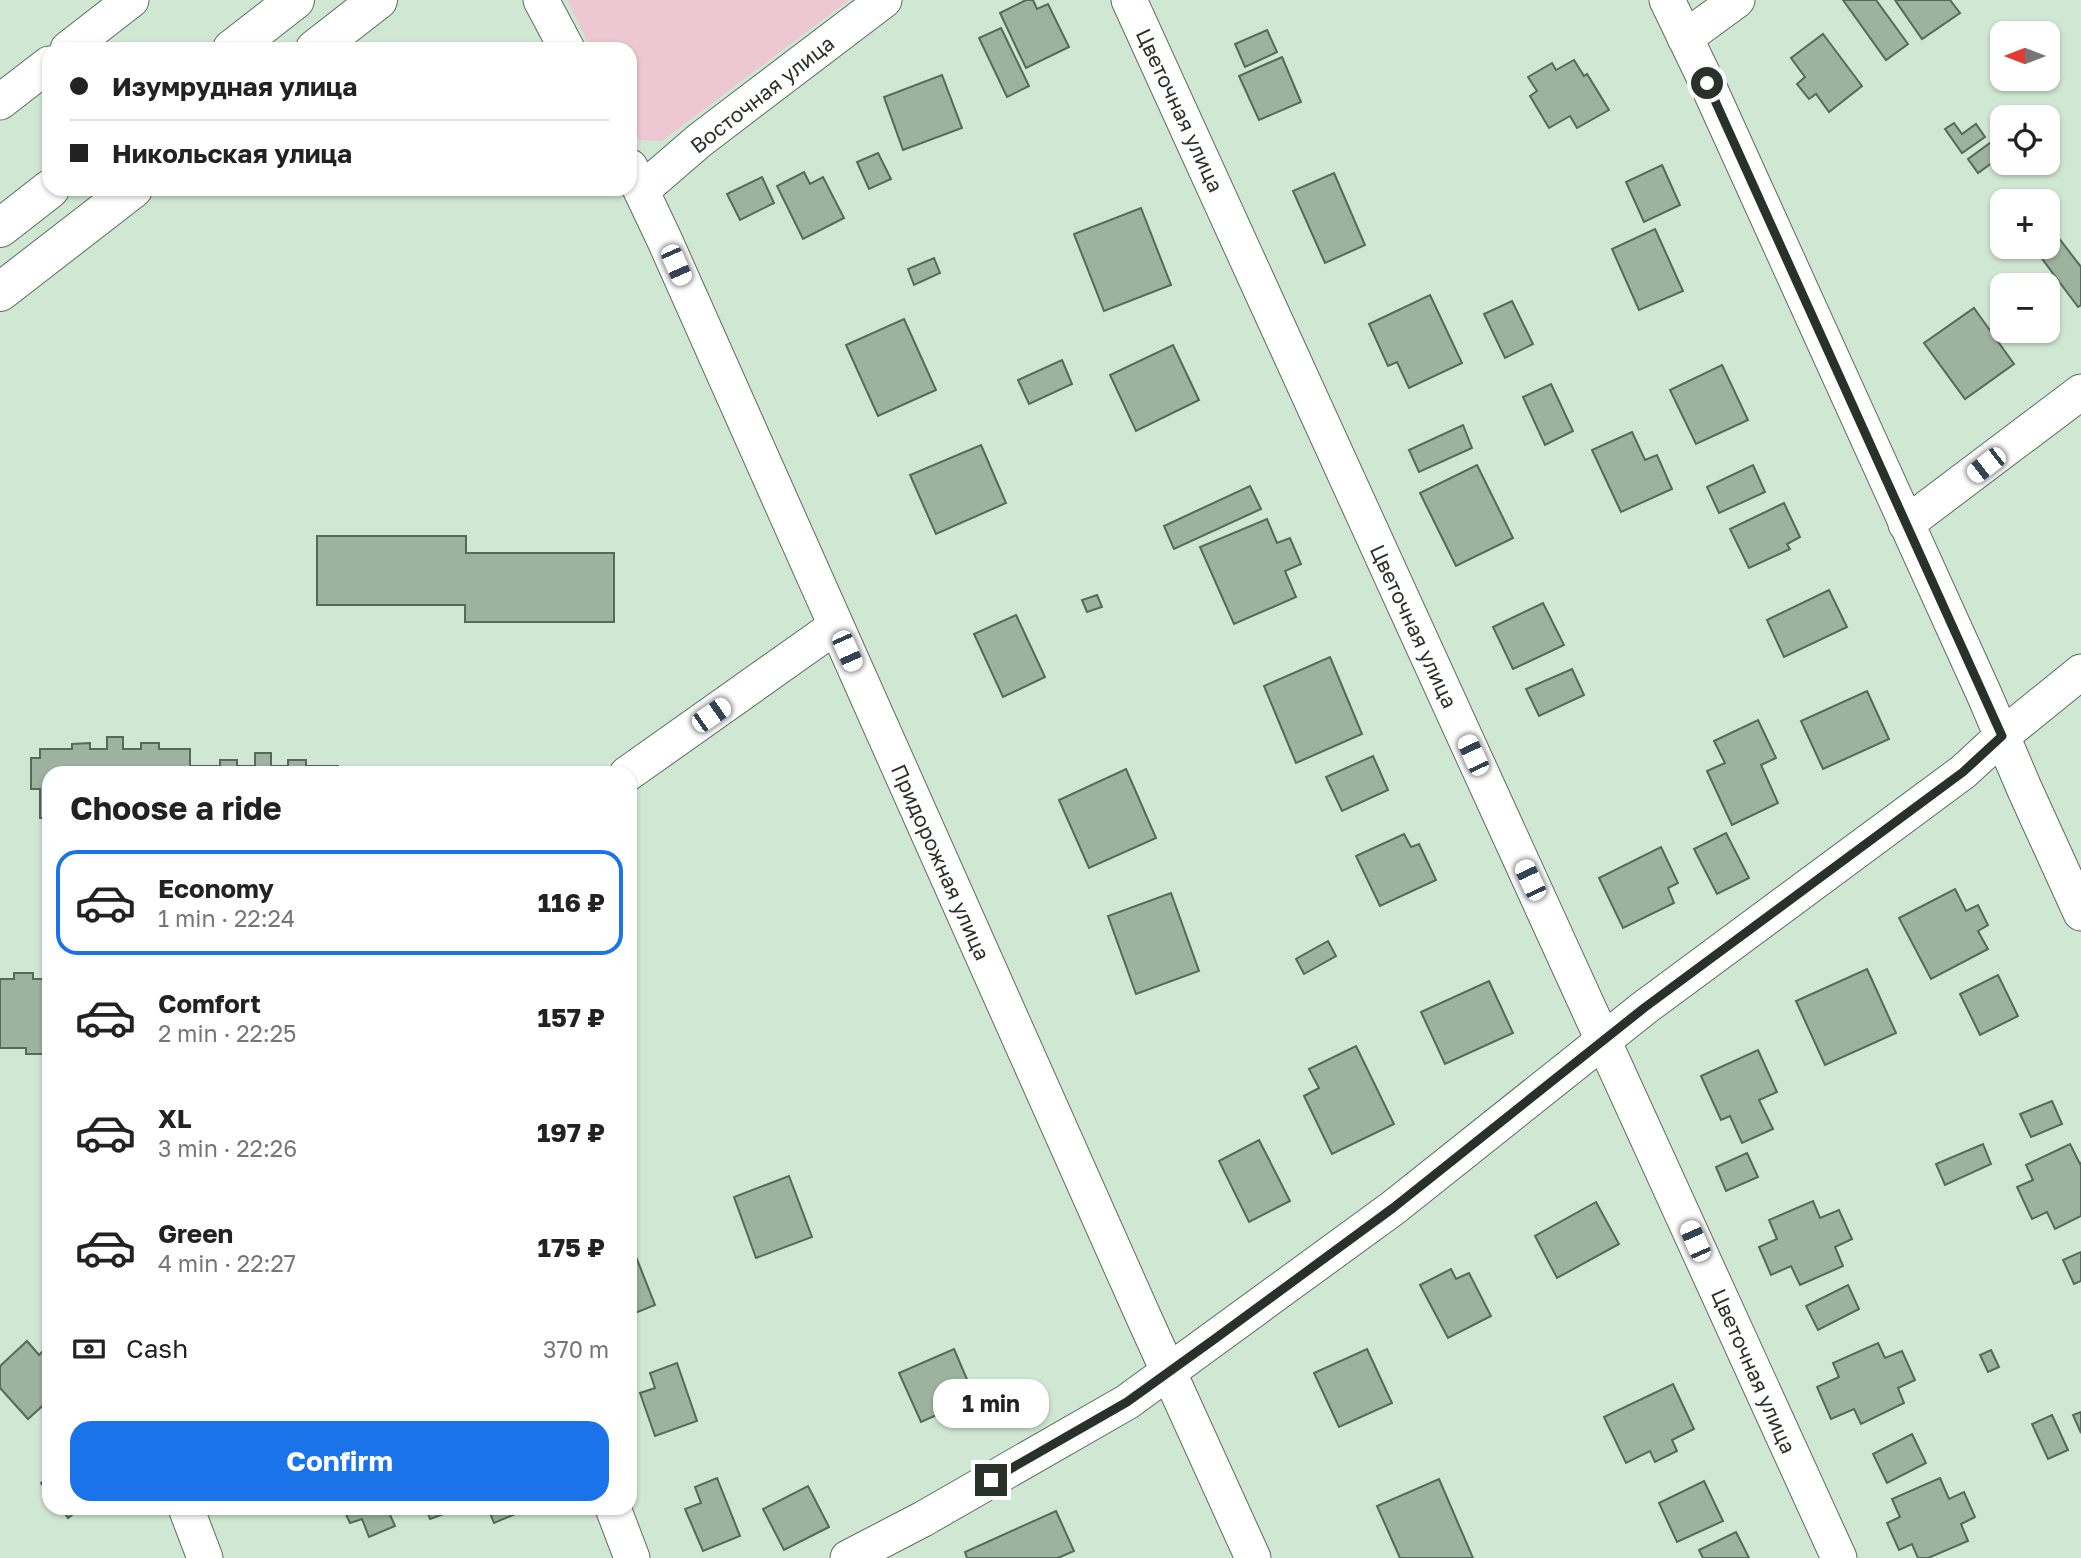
<!DOCTYPE html>
<html lang="en">
<head>
<meta charset="utf-8">
<style>
	:root { --surface:#fff; --page:#f2f2f2; --text:#222; --muted:#767676; --line:#e0e0e0; --accent:#1a73e8 }
	body { margin:0; font-family:"Golos Text",sans-serif; background:var(--page); color:var(--text); height:100vh; display:flex; flex-direction:column; font-size:26px; white-space:nowrap }
	* { box-sizing:border-box; margin:0 }
	p { font-size:23px; color:var(--muted) }
	.icon { flex:none; width:38px; height:38px; fill:none; stroke:currentColor; stroke-width:2; stroke-linecap:round; stroke-linejoin:round }
	.map { position:relative; flex:1; overflow:hidden }
	.side { position:absolute; left:42px; top:766px; width:595px; height:749px; display:flex; flex-direction:column; background:var(--surface); border-radius:21px; box-shadow:0 2px 5px #0004 }
	.side>* { flex:none }
	.banner { position:absolute; left:42px; top:42px; width:595px; height:154px; border-radius:21px; box-shadow:0 2px 5px #0004; display:grid; align-content:center; height:154px; padding:0 28px; background:var(--surface) }
	.needle { width:46px; rotate:270deg }
	.tools { position:absolute; left:1990px; top:21px; display:grid; gap:14px }
	.tools a { display:grid; place-items:center; width:70px; height:70px; border-radius:14px; background:var(--surface); box-shadow:0 2px 5px #0004; font-size:35px }
	.end { position:absolute; width:32px; height:32px; margin:-16px; border:9px solid #29322a; background:#fff; box-shadow:0 0 0 4px #fff }
	.from { border-radius:50% }
	.bubble { position:absolute; height:49px; border-radius:21px; background:var(--surface); box-shadow:0 2px 5px #0004; font-size:23px; font-weight:700; line-height:49px; text-align:center }
	.car { position:absolute; width:21px; height:42px; margin:-21px -10px; border-radius:9px; box-shadow:0 0 5px 2px #0007; background:linear-gradient(#fff 24%,#345 0 40%,#fff 0 76%,#345 0 86%,#fff 0) }
	.banner b { display:flex; align-items:center; gap:24px; height:66px; font-size:26px }
	.banner b+b { border-top:2px solid var(--line) }
	.banner i { width:18px; height:18px; background:var(--text) }
	ul { padding:0; list-style:none }
	li { display:flex; align-items:center; gap:21px; height:105px; margin:0 14px 10px; padding:0 14px; border:4px solid transparent; border-radius:21px }
	li div { flex:1 }
	li b { display:block; font-size:26px }
	li em { font-style:normal; font-weight:700 }
	li.selected { border-color:var(--accent) }
	li>.icon { width:63px; height:63px; stroke-width:1.5 }
	h2 { padding:0 28px; font-size:32px; line-height:84px }
	.pay { display:flex; align-items:center; gap:18px; height:77px; padding:0 28px; font-size:26px }
	.pay p { margin-inline-start:auto }
	.cta { display:flex; gap:14px; margin-top:auto; padding:14px 28px }
	.cta a { flex:1; height:80px; border-radius:21px; background:var(--accent); color:#fff; font-size:28px; font-weight:700; line-height:80px; text-align:center }
	.map>svg:first-child { display:block }
	.green { fill:#edc7d1 }
	.building { fill:#9db39f; stroke:#556a58; stroke-width:2 }
	.lines { fill:none; stroke-linecap:round; stroke-linejoin:round }
	.minor-casing { stroke:#596e5c; stroke-width:37 }
	.major-casing { stroke:#596e5c; stroke-width:40 }
	.minor { stroke:#fff; stroke-width:35 }
	.major { stroke:#fff; stroke-width:38 }
	.route { stroke:#29322a; stroke-width:9 }
	.labels { text-anchor:middle; dominant-baseline:central; stroke-width:7; stroke-linejoin:round; paint-order:stroke }
	.street-label { font-size:21px; fill:#29322a; stroke:#fff }
</style>
</head>
<body>
<div class="map">
<svg width="2081" height="1558" viewBox="0 0 2081 1558">
	<rect width="100%" height="100%" fill="#d0e8d3"/>
	<!-- green -->
	<polygon class="green" points="567,0 849,0 662,141 639,140 630,127 630,49 591,49"/>
	<!-- building -->
	<g class="building">
		<polygon points="1026,0 1033,0 1037,9 1048,4 1069,47 1026,68 1000,13"/>
		<polygon points="1843,0 1876,0 1908,44 1886,60"/>
		<polygon points="1895,0 1950,0 1960,13 1922,39"/>
		<polygon points="1001,28 1029,86 1007,97 979,38"/>
		<polygon points="1267,30 1277,52 1245,67 1235,44"/>
		<polygon points="1823,34 1862,86 1829,112 1816,94 1809,99 1797,84 1805,77 1791,58"/>
		<polygon points="1282,57 1301,102 1259,120 1239,76"/>
		<polygon points="1574,60 1584,76 1587,74 1609,110 1577,128 1570,116 1549,128 1530,96 1537,91 1528,77 1552,63 1556,70"/>
		<polygon points="942,75 962,128 903,150 884,97"/>
		<polygon points="1954,123 1962,134 1976,124 1985,137 1962,153 1945,129"/>
		<polygon points="1990,143 2000,157 1978,173 1968,159"/>
		<polygon points="878,153 891,179 869,189 857,162"/>
		<polygon points="1662,165 1680,205 1644,222 1626,182"/>
		<polygon points="804,172 810,184 823,177 844,218 803,239 777,186"/>
		<polygon points="1334,173 1365,245 1325,263 1293,191"/>
		<polygon points="762,177 774,203 740,220 727,194"/>
		<polygon points="1141,208 1171,285 1104,311 1074,234"/>
		<polygon points="1655,229 1683,291 1639,310 1612,249"/>
		<polygon points="2055,233 2081,267 2081,305 2078,307 2034,248 2048,247 2048,238"/>
		<polygon points="934,258 940,273 914,285 908,269"/>
		<polygon points="1430,295 1462,363 1409,388 1397,362 1388,366 1369,324"/>
		<polygon points="1512,301 1533,344 1505,358 1484,314"/>
		<polygon points="1974,308 2014,364 1965,399 1924,343"/>
		<polygon points="904,319 936,390 878,416 846,345"/>
		<polygon points="1173,345 1199,400 1136,431 1110,375"/>
		<polygon points="1062,360 1072,384 1029,404 1018,380"/>
		<polygon points="1722,365 1748,420 1696,444 1670,390"/>
		<polygon points="1551,384 1573,431 1545,445 1523,397"/>
		<polygon points="1463,425 1472,448 1419,472 1409,450"/>
		<polygon points="1632,432 1645,460 1657,455 1672,489 1621,512 1592,450"/>
		<polygon points="981,445 1006,503 936,534 910,475"/>
		<polygon points="1477,465 1513,538 1456,566 1420,493"/>
		<polygon points="1753,465 1765,492 1719,513 1707,487"/>
		<polygon points="1250,486 1261,509 1174,549 1164,526"/>
		<polygon points="1784,503 1800,537 1787,544 1790,549 1749,568 1730,529"/>
		<polygon points="1267,519 1277,543 1290,538 1301,564 1285,571 1296,597 1234,624 1200,547"/>
		<polygon points="317,536 466,536 466,553 614,553 614,622 465,622 465,605 317,605"/>
		<polygon points="1829,590 1847,627 1784,657 1767,620"/>
		<polygon points="1097,595 1102,607 1087,612 1082,600"/>
		<polygon points="1543,603 1564,645 1513,669 1493,627"/>
		<polygon points="1016,615 1045,677 1003,697 974,634"/>
		<polygon points="1330,657 1362,734 1296,763 1264,686"/>
		<polygon points="1572,669 1584,695 1539,716 1526,689"/>
		<polygon points="1867,691 1889,739 1823,769 1801,721"/>
		<polygon points="1758,720 1776,758 1761,765 1778,803 1732,825 1707,771 1725,763 1714,741"/>
		<polygon points="107,737 123,737 123,749 141,749 141,743 159,743 159,749 190,749 190,766 220,766 220,760 237,760 237,766 255,766 255,753 271,753 271,766 288,766 288,760 306,760 306,766 338,766 338,774 49,774 49,818 40,818 40,789 31,789 31,758 40,758 40,749 72,749 72,744 90,743 90,749 107,749"/>
		<polygon points="1373,756 1388,790 1342,811 1326,777"/>
		<polygon points="1126,769 1156,838 1089,868 1059,800"/>
		<polygon points="1726,833 1749,878 1717,894 1694,849"/>
		<polygon points="1404,834 1411,847 1419,844 1436,880 1380,906 1356,856"/>
		<polygon points="1661,847 1678,883 1668,888 1674,903 1623,928 1599,878"/>
		<polygon points="1955,889 1966,911 1978,905 1988,925 1978,931 1988,949 1931,979 1899,918"/>
		<polygon points="1171,893 1199,971 1136,994 1108,916"/>
		<polygon points="1328,941 1336,956 1304,974 1296,959"/>
		<polygon points="1867,969 1896,1033 1825,1065 1796,1001"/>
		<polygon points="14,973 33,973 33,979 49,979 49,1048 44,1048 44,1054 26,1054 26,1048 0,1048 0,979 14,979"/>
		<polygon points="1998,975 2018,1016 1980,1035 1960,994"/>
		<polygon points="1489,981 1513,1033 1445,1064 1421,1012"/>
		<polygon points="1356,1046 1394,1124 1332,1154 1304,1096 1319,1088 1309,1069"/>
		<polygon points="1758,1050 1777,1092 1759,1100 1773,1129 1742,1143 1730,1116 1721,1120 1701,1076"/>
		<polygon points="2052,1101 2062,1124 2031,1137 2020,1114"/>
		<polygon points="1259,1140 1290,1201 1249,1222 1219,1161"/>
		<polygon points="1983,1144 1991,1164 1945,1185 1936,1164"/>
		<polygon points="2070,1144 2080,1164 2081,1163 2081,1216 2055,1229 2047,1212 2032,1219 2017,1187 2033,1180 2026,1165"/>
		<polygon points="1747,1153 1758,1177 1726,1191 1716,1167"/>
		<polygon points="789,1176 812,1237 756,1258 734,1197"/>
		<polygon points="1813,1201 1820,1218 1839,1210 1852,1239 1835,1247 1843,1266 1800,1285 1791,1266 1771,1275 1759,1247 1777,1239 1769,1220"/>
		<polygon points="1596,1202 1619,1244 1557,1278 1535,1236"/>
		<polygon points="633,1249 655,1305 630,1315 630,1250"/>
		<polygon points="2081,1252 2081,1281 2074,1284 2063,1260"/>
		<polygon points="1451,1269 1456,1279 1469,1273 1491,1316 1448,1338 1420,1285"/>
		<polygon points="1848,1285 1859,1309 1818,1330 1806,1306"/>
		<polygon points="27,1341 39,1355 43,1351 49,1358 49,1400 28,1419 0,1388 0,1366"/>
		<polygon points="1878,1343 1885,1358 1902,1351 1915,1380 1898,1388 1904,1403 1861,1424 1854,1409 1831,1419 1817,1387 1839,1377 1833,1363"/>
		<polygon points="954,1349 975,1398 921,1422 899,1373"/>
		<polygon points="1367,1349 1392,1403 1339,1427 1314,1373"/>
		<polygon points="1991,1350 1999,1367 1988,1372 1980,1355"/>
		<polygon points="677,1363 697,1421 655,1436 640,1393 655,1388 650,1373"/>
		<polygon points="1673,1384 1694,1429 1672,1440 1677,1451 1655,1462 1650,1451 1626,1463 1604,1417"/>
		<polygon points="2081,1412 2081,1433 2073,1415"/>
		<polygon points="2052,1415 2068,1450 2048,1459 2032,1424"/>
		<polygon points="1912,1434 1926,1463 1887,1483 1873,1454"/>
		<polygon points="49,1476 49,1493 41,1483"/>
		<polygon points="717,1478 740,1536 703,1551 685,1509 701,1503 695,1487"/>
		<polygon points="1940,1478 1949,1499 1964,1492 1975,1517 1961,1524 1968,1541 1928,1558 1918,1558 1912,1544 1899,1550 1887,1523 1900,1517 1892,1499"/>
		<polygon points="1439,1479 1473,1558 1400,1558 1377,1506"/>
		<polygon points="1704,1481 1723,1521 1677,1542 1659,1503"/>
		<polygon points="808,1486 829,1527 784,1550 763,1509"/>
		<polygon points="61,1508 81,1508 68,1518"/>
		<polygon points="343,1508 387,1508 395,1526 369,1537 362,1519 350,1523"/>
		<polygon points="426,1508 460,1508 430,1519"/>
		<polygon points="488,1508 518,1508 520,1512 494,1523"/>
		<polygon points="1056,1511 1074,1551 1058,1558 967,1558 965,1552"/>
		<polygon points="1736,1532 1749,1558 1703,1558 1699,1550"/>
	</g>
	<g class="lines">
		<defs>
			<g id="minor">
				<polyline points="541,0 567,49"/>
				<polyline points="1129,0 1839,1558"/>
				<polyline points="1667,0 1707,83 1984,694 2025,790 2081,913"/>
				<polyline points="1685,38 1737,0"/>
				<polyline points="68,49 131,0"/>
				<polyline points="0,102 49,64"/>
				<polyline points="630,167 665,241 1145,1320 1253,1558"/>
				<polyline points="642,190 700,140 884,0"/>
				<polyline points="1906,524 2081,392"/>
				<polyline points="627,774 836,626"/>
				<polyline points="186,1508 205,1558"/>
				<polyline points="613,1508 632,1558"/>
				<polyline points="848,1558 923,1519 1127,1402 1393,1208 1644,1008 1963,772 2002,736 2081,672"/>
			</g>
			<g id="major">
				<polyline points="232,49 295,0"/>
				<polyline points="315,49 378,0"/>
				<polyline points="0,228 50,189"/>
				<polyline points="0,292 133,189"/>
			</g>
		</defs>
		<!-- minor casing -->
		<use href="#minor" class="minor-casing"/>
		<!-- major casing -->
		<use href="#major" class="major-casing"/>
		<!-- minor -->
		<use href="#minor" class="minor"/>
		<!-- major -->
		<use href="#major" class="major"/>
	</g>
	<g class="lines">
		<!-- route -->
		<polyline class="route" points="991,1480 1127,1402 1216,1338 1393,1208 1644,1008 1963,772 2002,736 1707,83"/>
	</g>
	<g class="labels">
		<!-- street labels -->
		<g class="street-label">
			<text transform="translate(762 94) rotate(-38)">Восточная улица</text>
			<text transform="translate(1180 110) rotate(65)">Цветочная улица</text>
			<text transform="translate(1414 626) rotate(65)">Цветочная улица</text>
			<text transform="translate(941 862) rotate(66)">Придорожная улица</text>
			<text transform="translate(1754 1371) rotate(66)">Цветочная улица</text>
		</g>
	</g>
</svg>
<div class="tools">
<a><svg class="needle" viewBox="-14 -14 28 28"><path d="M0-13l5 13h-10z" fill="#e53935"/><path d="M0 13l5-13h-10z" fill="#767676"/></svg></a>
<a><svg class="icon" aria-label="locate" viewBox="0 0 24 24"><circle cx="12" cy="12" r="6"/><path d="M12 2v4M12 18v4M2 12h4M18 12h4"/></svg></a>
<a>+</a>
<a>−</a>
</div>
<i class="end from" style="left:1707px;top:83px"></i>
<i class="end" style="left:991px;top:1480px"></i>
<div class="bubble" style="left:933px;top:1379px;width:116px">1 min</div>
<i class="car" style="left:676px;top:265px;rotate:156deg"></i>
<i class="car" style="left:1986px;top:465px;rotate:232deg"></i>
<i class="car" style="left:847px;top:651px;rotate:156deg"></i>
<i class="car" style="left:711px;top:715px;rotate:55deg"></i>
<i class="car" style="left:1473px;top:755px;rotate:335deg"></i>
<i class="car" style="left:1530px;top:880px;rotate:335deg"></i>
<i class="car" style="left:1695px;top:1241px;rotate:336deg"></i>
<div class="banner">
<b><i class="from"></i>Изумрудная улица</b>
<b><i></i>Никольская улица</b>
</div>
<section class="side">
<h2>Choose a ride</h2>
<ul>
<li class="selected"><svg class="icon" aria-label="car" viewBox="0 0 24 24"><path d="M5 17H2v-5l4-1 3-4h7l3 4 3 1v5h-3M9 17h6M6 11h13"/><circle cx="7" cy="17" r="2"/><circle cx="17" cy="17" r="2"/></svg><div><b>Economy</b><p>1 min · 22:24</p></div><em>116 ₽</em></li>
<li><svg class="icon" aria-label="car" viewBox="0 0 24 24"><path d="M5 17H2v-5l4-1 3-4h7l3 4 3 1v5h-3M9 17h6M6 11h13"/><circle cx="7" cy="17" r="2"/><circle cx="17" cy="17" r="2"/></svg><div><b>Comfort</b><p>2 min · 22:25</p></div><em>157 ₽</em></li>
<li><svg class="icon" aria-label="car" viewBox="0 0 24 24"><path d="M5 17H2v-5l4-1 3-4h7l3 4 3 1v5h-3M9 17h6M6 11h13"/><circle cx="7" cy="17" r="2"/><circle cx="17" cy="17" r="2"/></svg><div><b>XL</b><p>3 min · 22:26</p></div><em>197 ₽</em></li>
<li><svg class="icon" aria-label="car" viewBox="0 0 24 24"><path d="M5 17H2v-5l4-1 3-4h7l3 4 3 1v5h-3M9 17h6M6 11h13"/><circle cx="7" cy="17" r="2"/><circle cx="17" cy="17" r="2"/></svg><div><b>Green</b><p>4 min · 22:27</p></div><em>175 ₽</em></li>
</ul>
<div class="pay"><svg class="icon" aria-label="cash" viewBox="0 0 24 24"><path d="M3 7h18v10H3z"/><circle cx="12" cy="12" r="2"/></svg>Cash<p>370 m</p></div>
<div class="cta"><a>Confirm</a></div>
</section>
</div>
</body>
</html>
